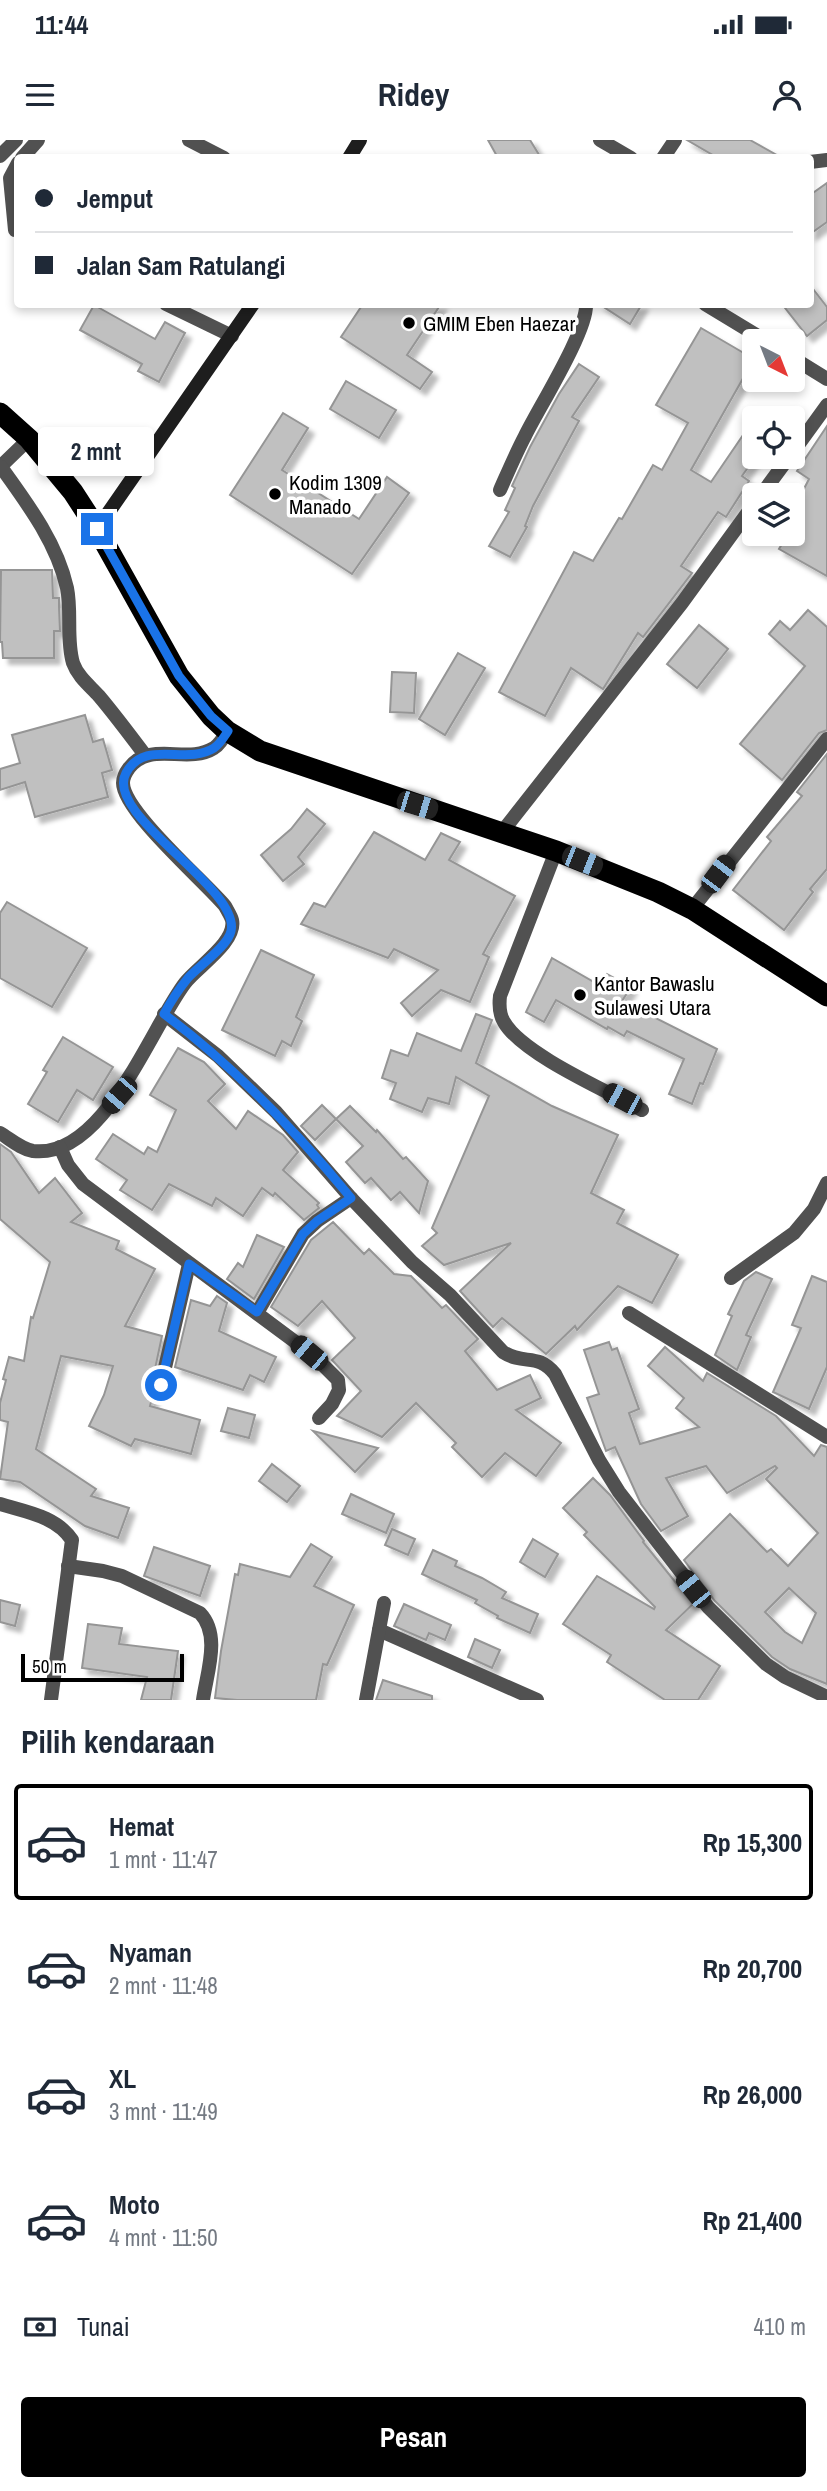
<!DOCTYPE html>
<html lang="id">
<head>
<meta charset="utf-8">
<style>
	:root { --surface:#fff; --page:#f6f6f7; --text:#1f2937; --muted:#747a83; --line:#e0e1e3; --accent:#000 }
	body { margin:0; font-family:"Archivo Narrow",sans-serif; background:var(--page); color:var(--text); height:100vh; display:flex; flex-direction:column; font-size:26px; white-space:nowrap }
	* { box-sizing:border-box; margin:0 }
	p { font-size:23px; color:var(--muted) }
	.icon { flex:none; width:38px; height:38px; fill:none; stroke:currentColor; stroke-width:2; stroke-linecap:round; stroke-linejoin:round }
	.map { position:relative; height:1560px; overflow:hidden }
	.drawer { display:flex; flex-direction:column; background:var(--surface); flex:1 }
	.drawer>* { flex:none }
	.top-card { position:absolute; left:14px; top:14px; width:800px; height:154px; border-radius:7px; box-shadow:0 4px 10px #0003; display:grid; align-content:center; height:154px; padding:0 21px; background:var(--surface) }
	.needle { width:46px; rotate:138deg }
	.fabs { position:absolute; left:742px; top:189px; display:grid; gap:14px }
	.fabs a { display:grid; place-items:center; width:63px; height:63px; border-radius:7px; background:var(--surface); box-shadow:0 4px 10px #0003; font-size:35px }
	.scale { position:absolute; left:21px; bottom:18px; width:163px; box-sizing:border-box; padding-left:7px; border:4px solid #000; border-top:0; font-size:19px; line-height:24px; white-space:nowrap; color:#000; -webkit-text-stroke:5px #fff; paint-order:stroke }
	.end { position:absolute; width:32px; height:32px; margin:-16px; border:9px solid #1a73e8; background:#fff; box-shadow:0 0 0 4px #fff }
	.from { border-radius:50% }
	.bubble { position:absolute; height:49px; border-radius:7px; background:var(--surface); box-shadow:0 4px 10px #0003; font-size:23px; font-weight:800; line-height:49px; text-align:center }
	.car { position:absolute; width:21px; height:42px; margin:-21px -10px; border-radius:9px; box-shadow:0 0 5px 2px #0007; background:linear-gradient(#222 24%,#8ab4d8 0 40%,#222 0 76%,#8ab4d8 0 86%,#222 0) }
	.top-card b { display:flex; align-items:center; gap:24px; height:66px; font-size:26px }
	.top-card b+b { border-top:2px solid var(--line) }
	.top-card i { width:18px; height:18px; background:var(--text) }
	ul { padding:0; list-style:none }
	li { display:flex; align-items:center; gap:21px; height:116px; margin:0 14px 10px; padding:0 7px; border:4px solid transparent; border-radius:7px }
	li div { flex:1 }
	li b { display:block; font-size:26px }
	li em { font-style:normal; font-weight:800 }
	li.selected { border-color:var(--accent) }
	li>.icon { width:63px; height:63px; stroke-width:1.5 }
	h2 { padding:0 21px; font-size:32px; line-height:84px }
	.pay { display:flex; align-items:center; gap:18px; height:77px; padding:0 21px; font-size:26px }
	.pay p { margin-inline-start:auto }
	.button { display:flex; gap:14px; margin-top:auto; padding:14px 21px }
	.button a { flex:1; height:80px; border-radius:7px; background:var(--accent); color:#fff; font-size:28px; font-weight:800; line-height:80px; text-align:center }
	.status { display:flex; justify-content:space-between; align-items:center; height:49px; padding:0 35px; background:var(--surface); direction:ltr }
	.status svg { height:19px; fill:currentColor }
	header { display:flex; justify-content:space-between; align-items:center; height:91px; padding:0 21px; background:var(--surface); font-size:32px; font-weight:800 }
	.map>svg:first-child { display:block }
	.building { fill:#c0c0c0; stroke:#959595; stroke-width:2; fill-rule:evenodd; filter:url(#shadow) }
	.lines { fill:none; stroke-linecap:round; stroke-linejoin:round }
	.street { stroke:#515151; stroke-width:14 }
	.secondary { stroke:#1e1e1e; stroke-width:14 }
	.highway { stroke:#000; stroke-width:21 }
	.route { stroke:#1a73e8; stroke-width:9 }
	.poi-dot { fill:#000; stroke:#fff; stroke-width:2.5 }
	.labels { text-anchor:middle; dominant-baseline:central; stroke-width:7; stroke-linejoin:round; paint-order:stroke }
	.poi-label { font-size:21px; fill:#000; stroke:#fff; text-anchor:start }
</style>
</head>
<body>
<div class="status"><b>11:44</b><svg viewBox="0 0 49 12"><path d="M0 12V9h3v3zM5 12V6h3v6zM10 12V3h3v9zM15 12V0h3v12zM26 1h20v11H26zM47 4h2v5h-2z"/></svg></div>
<header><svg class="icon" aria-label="menu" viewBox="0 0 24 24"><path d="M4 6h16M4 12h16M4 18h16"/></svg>Ridey<svg class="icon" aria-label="person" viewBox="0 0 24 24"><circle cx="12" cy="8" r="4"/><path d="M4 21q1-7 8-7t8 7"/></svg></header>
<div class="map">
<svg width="827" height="1560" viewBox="0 0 827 1560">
	<defs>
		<filter id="shadow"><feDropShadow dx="6" dy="6" stdDeviation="2" flood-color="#0004"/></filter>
	</defs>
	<rect width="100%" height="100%" fill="#fff"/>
	<!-- building -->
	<g class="building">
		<polygon points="488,0 530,0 541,18 498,18"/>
		<polygon points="687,0 750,0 782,18 718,18"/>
		<polygon points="827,43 827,82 810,94 810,55"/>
		<polygon points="810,145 827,167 827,180 807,196 782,164 810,164"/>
		<polygon points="363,164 441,164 407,215 432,232 420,249 341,197"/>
		<polygon points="599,164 642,164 630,184"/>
		<polygon points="94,165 155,199 165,182 185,193 159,242 138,231 142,224 80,190"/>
		<polygon points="701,188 754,219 691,330 711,342 754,279 754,319 742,336 749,341 726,377 718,372 681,426 692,433 643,497 638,493 603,549 571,528 545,576 499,552 574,412 593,421 619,378 622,379 653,325 662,330 688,283 656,265"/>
		<polygon points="579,224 599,237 572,277 579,281 533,366 525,386 527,387 510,417 489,406 509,372 505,370 515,348 512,346 530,307 559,254"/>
		<polygon points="346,241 396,270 379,298 330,269"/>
		<polygon points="283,273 308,288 282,330 359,379 387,337 409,353 352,434 230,355"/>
		<polygon points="827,286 827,436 779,409 788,394 793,394 793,385 802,370 795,366 809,339 797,331"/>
		<polygon points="1,430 52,430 53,458 59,458 59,467 60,491 54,491 54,518 3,518 2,502 0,502"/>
		<polygon points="808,470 827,487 827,590 819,593 782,640 740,604 805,526 769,494 780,481 790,490"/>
		<polygon points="699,485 728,509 697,548 667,524"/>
		<polygon points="458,513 485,528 445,595 419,579"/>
		<polygon points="392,532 416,533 414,573 390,572"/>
		<polygon points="85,575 93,602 103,599 112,630 102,633 108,657 35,677 25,642 0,650 0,629 20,623 12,595"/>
		<polygon points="827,614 827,729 810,749 813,752 784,790 733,750 771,701 767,697 802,656 797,652"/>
		<polygon points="307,669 325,684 298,717 304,724 283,741 261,715 291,689"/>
		<polygon points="374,692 425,720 441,693 460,702 449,720 515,756 483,814 489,817 470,862 441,850 412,876 401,863 438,830 394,809 388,818 301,784 314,763 325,767"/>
		<polygon points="7,762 87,808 52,867 0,838 0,773"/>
		<polygon points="261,810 314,835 296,877 302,881 291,906 282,901 275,916 222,890"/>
		<polygon points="552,818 601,846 607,834 631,847 622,861 717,909 703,944 700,943 692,964 669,954 684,919 627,891 624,896 608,887 607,889 556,860 544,882 526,872"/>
		<polygon points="476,874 492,880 476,923 552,966 618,995 591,1053 624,1070 617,1083 678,1115 652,1163 618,1146 577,1190 575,1186 546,1214 502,1178 493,1187 460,1151 511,1103 444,1125 422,1106 437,1093 432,1088 489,956 456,937 449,964 428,958 422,972 390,959 396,943 382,938 391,910 408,916 417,893 461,911"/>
		<polygon points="63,897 113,927 93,960 77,950 58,982 28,964 47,932 43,930"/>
		<polygon points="178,908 204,922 225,944 208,961 236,989 248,971 283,995 298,1012 283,1030 319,1063 317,1065 319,1068 304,1080 275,1053 273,1056 262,1048 243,1076 216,1058 212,1066 169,1044 152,1070 120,1050 127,1040 96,1019 113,994 144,1014 148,1007 157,1012 176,970 150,955"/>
		<polygon points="322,965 336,979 315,1000 301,986"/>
		<polygon points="350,966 376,992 377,990 403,1019 406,1017 428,1041 419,1073 400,1052 391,1060 371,1038 365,1043 346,1022 363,1006 336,979"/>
		<polygon points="0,1004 11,1012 39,1053 55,1038 82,1073 71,1082 119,1101 116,1109 155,1129 125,1186 162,1196 152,1243 154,1251 150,1266 200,1280 191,1314 135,1299 131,1306 89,1286 104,1255 113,1226 61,1216 36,1309 96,1349 91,1356 129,1368 118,1398 85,1386 20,1342 0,1339 8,1282 0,1280 0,1263 6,1240 3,1239 9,1217 24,1221 31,1177 33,1178 50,1122 0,1079"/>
		<polygon points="333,1082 364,1114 369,1109 394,1134 411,1136 442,1168 446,1165 478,1199 465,1211 497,1250 530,1235 541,1258 516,1270 561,1303 536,1336 505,1313 482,1337 452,1307 456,1303 416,1263 382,1297 337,1276 361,1251 332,1220 355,1198 322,1161 298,1186 271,1167 311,1100"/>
		<polygon points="257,1095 284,1107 254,1159 227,1139 238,1123 243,1127"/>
		<polygon points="756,1132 772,1139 746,1195 751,1197 737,1230 715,1215 732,1176 728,1174 744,1141"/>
		<polygon points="812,1136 827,1142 827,1227 809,1269 773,1252 801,1188 792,1185"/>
		<polygon points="217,1156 227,1163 219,1191 276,1217 264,1242 250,1235 243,1250 175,1227 191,1160 210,1166"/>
		<path d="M609 1202 612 1210 617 1208 639 1269 629 1273 640 1304 699 1287 676 1268 684 1258 648 1226 665 1207 703 1241 707 1233 776 1276 814 1316 821 1305 827 1307V1544L790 1529 772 1517 715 1461 684 1420 730 1374 767 1412 771 1409 788 1426 818 1393 766 1339 777 1328 775 1326 727 1353 706 1326 666 1338 688 1376 661 1391 641 1364 615 1307 606 1311 587 1258 599 1254 584 1210ZM789 1448 816 1473 802 1503 785 1492 765 1472Z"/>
		<polygon points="228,1268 255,1275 249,1298 221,1291"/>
		<polygon points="313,1291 378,1308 355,1332"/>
		<polygon points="272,1324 300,1346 287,1362 259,1341"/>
		<polygon points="593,1338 610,1355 644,1401 643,1402 693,1464 666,1490 720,1526 698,1560 665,1560 607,1522 611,1515 563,1484 597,1436 654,1469 655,1467 584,1395 587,1392 563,1368"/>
		<polygon points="351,1354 394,1374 386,1393 342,1374"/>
		<polygon points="392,1389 415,1399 408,1415 385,1405"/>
		<polygon points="533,1399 558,1414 545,1437 520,1422"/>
		<polygon points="311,1404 332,1417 314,1446 354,1465 327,1525 323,1524 316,1560 237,1560 215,1558 221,1511 235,1434 238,1435 240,1424 290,1437"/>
		<polygon points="154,1407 210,1426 200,1456 144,1436"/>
		<polygon points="433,1410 457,1421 455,1426 482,1438 506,1452 502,1458 538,1474 530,1493 497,1478 498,1476 475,1463 477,1460 422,1434"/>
		<polygon points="0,1460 20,1465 15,1486 0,1482"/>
		<polygon points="404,1464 451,1485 445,1500 429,1493 426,1500 394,1486"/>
		<polygon points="88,1484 122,1488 119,1504 178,1511 171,1560 141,1560 147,1537 82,1528"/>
		<polygon points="475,1499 500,1510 492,1528 468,1517"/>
		<polygon points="383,1540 432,1556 432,1560 376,1560"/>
	</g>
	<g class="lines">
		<!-- street -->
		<g class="street">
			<polyline points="189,0 224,18"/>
			<polyline points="600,0 631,18"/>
			<polyline points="0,16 16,0"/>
			<polyline points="22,18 38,0"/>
			<polyline points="663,18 675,0"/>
			<polyline points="810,22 827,20"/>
			<polyline points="15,90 10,38 18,23"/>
			<polyline points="166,164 232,196"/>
			<polyline points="705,164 766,201"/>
			<polyline points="793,218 827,239"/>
			<polyline points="793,312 827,265"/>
			<polyline points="0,327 29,299"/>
			<path d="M1 327C27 363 57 403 67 448 72 472 66 500 73 523 78 537 90 546 99 556 115 575 130 595 145 615"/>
			<path d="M500 350C508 332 516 313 525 296 538 269 588 190 586 164"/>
			<polyline points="761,355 789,317"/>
			<polyline points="502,692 682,463 754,364"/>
			<path d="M556 711 500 856C499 865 499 874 504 882 522 914 607 951 642 970"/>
			<polyline points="692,769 827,599"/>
			<path d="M164 874 218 916 276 972 351 1058 412 1122 450 1155 503 1212C525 1226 537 1212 555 1234L599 1320 619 1352 708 1467 766 1524 785 1537 827 1557"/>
			<path d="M0 993C10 999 21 1009 33 1011 104 1019 150 889 185 843 197 827 237 802 232 780 231 776 227 770 225 766 204 741 123 671 123 643 123 638 126 632 129 628 151 600 187 625 214 608 220 604 224 597 227 591"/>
			<polyline points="60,1007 68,1025 83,1044 294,1201 323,1225 338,1240 339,1250 332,1264 319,1278"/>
			<polyline points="731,1138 794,1093 814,1069 827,1043"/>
			<polyline points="257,1173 303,1094 317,1081 351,1058"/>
			<polyline points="629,1173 827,1297"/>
			<polyline points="161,1245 189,1124"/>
			<path d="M0 1364C26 1372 56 1376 72 1400L51 1560"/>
			<path d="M68 1426 103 1431 122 1436 200 1473C221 1495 207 1532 203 1560"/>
			<polyline points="379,1490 537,1560"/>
			<polyline points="366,1560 384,1463"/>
		</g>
		<!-- secondary -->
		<g class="secondary">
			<polyline points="349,18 360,0"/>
			<polyline points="97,389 253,164"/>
		</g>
		<!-- highway -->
		<polyline class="highway" points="0,273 29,299 73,352 97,389 179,536 211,576 227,591 260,611 556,711 658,752 692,769 827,856"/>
	</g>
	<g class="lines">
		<!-- route -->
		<path class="route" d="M97 389 179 536 211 576 228 591C224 597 220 604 214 608 186 626 145 598 126 633 103 675 241 748 231 791 228 806 199 826 188 838 179 849 171 861 164 874 235 927 295 990 351 1058L317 1081 303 1094 257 1172 189 1124 161 1245"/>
	</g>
	<!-- markers -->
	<g class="poi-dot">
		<circle cx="409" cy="183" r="7"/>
		<circle cx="275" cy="354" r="7"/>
		<circle cx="580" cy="855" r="7"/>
	</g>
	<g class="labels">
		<!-- poi labels -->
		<g class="poi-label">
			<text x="423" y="183">GMIM Eben Haezar</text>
			<text x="289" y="342">Kodim 1309<tspan x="289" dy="24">Manado</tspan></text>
			<text x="594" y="843">Kantor Bawaslu<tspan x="594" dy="24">Sulawesi Utara</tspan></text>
		</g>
	</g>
</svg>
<div class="fabs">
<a><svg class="needle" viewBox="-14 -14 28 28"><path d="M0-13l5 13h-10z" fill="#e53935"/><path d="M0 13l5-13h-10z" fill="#747a83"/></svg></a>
<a><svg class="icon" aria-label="locate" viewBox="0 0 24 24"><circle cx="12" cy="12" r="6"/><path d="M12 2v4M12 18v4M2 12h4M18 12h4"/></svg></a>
<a><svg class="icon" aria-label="layers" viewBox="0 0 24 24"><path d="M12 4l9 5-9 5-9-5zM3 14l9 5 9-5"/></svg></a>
</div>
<div class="scale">50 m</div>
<i class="end from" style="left:161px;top:1245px"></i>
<i class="end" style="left:97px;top:389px"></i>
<div class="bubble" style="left:38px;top:287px;width:116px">2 mnt</div>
<i class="car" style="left:417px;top:665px;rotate:107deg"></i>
<i class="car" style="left:582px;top:721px;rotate:112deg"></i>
<i class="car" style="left:718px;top:734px;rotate:37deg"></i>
<i class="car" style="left:119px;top:955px;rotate:221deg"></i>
<i class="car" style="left:622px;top:959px;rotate:298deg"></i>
<i class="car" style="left:309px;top:1213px;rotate:310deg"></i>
<i class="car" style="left:693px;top:1449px;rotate:321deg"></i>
<div class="top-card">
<b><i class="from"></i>Jemput</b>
<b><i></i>Jalan Sam Ratulangi</b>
</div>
</div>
<section class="drawer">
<h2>Pilih kendaraan</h2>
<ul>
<li class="selected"><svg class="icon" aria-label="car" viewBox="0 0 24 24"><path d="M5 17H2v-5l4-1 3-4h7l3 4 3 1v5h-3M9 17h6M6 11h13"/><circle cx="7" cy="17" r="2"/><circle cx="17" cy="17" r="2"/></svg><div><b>Hemat</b><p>1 mnt · 11:47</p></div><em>Rp 15,300</em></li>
<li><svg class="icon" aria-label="car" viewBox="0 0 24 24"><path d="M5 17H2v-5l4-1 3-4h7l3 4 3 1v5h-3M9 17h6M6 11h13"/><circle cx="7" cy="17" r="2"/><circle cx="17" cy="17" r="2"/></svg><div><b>Nyaman</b><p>2 mnt · 11:48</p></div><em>Rp 20,700</em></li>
<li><svg class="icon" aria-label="car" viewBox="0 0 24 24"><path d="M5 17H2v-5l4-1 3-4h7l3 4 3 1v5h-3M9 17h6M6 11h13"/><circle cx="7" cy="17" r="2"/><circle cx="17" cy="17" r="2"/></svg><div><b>XL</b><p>3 mnt · 11:49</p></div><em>Rp 26,000</em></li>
<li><svg class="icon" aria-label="car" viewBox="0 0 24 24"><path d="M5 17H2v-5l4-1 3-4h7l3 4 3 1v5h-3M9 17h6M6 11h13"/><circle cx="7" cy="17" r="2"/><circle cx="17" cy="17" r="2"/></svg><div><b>Moto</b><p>4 mnt · 11:50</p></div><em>Rp 21,400</em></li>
</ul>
<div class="pay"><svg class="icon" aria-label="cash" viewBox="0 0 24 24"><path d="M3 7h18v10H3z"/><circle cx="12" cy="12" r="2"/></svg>Tunai<p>410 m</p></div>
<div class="button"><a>Pesan</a></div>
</section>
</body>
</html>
